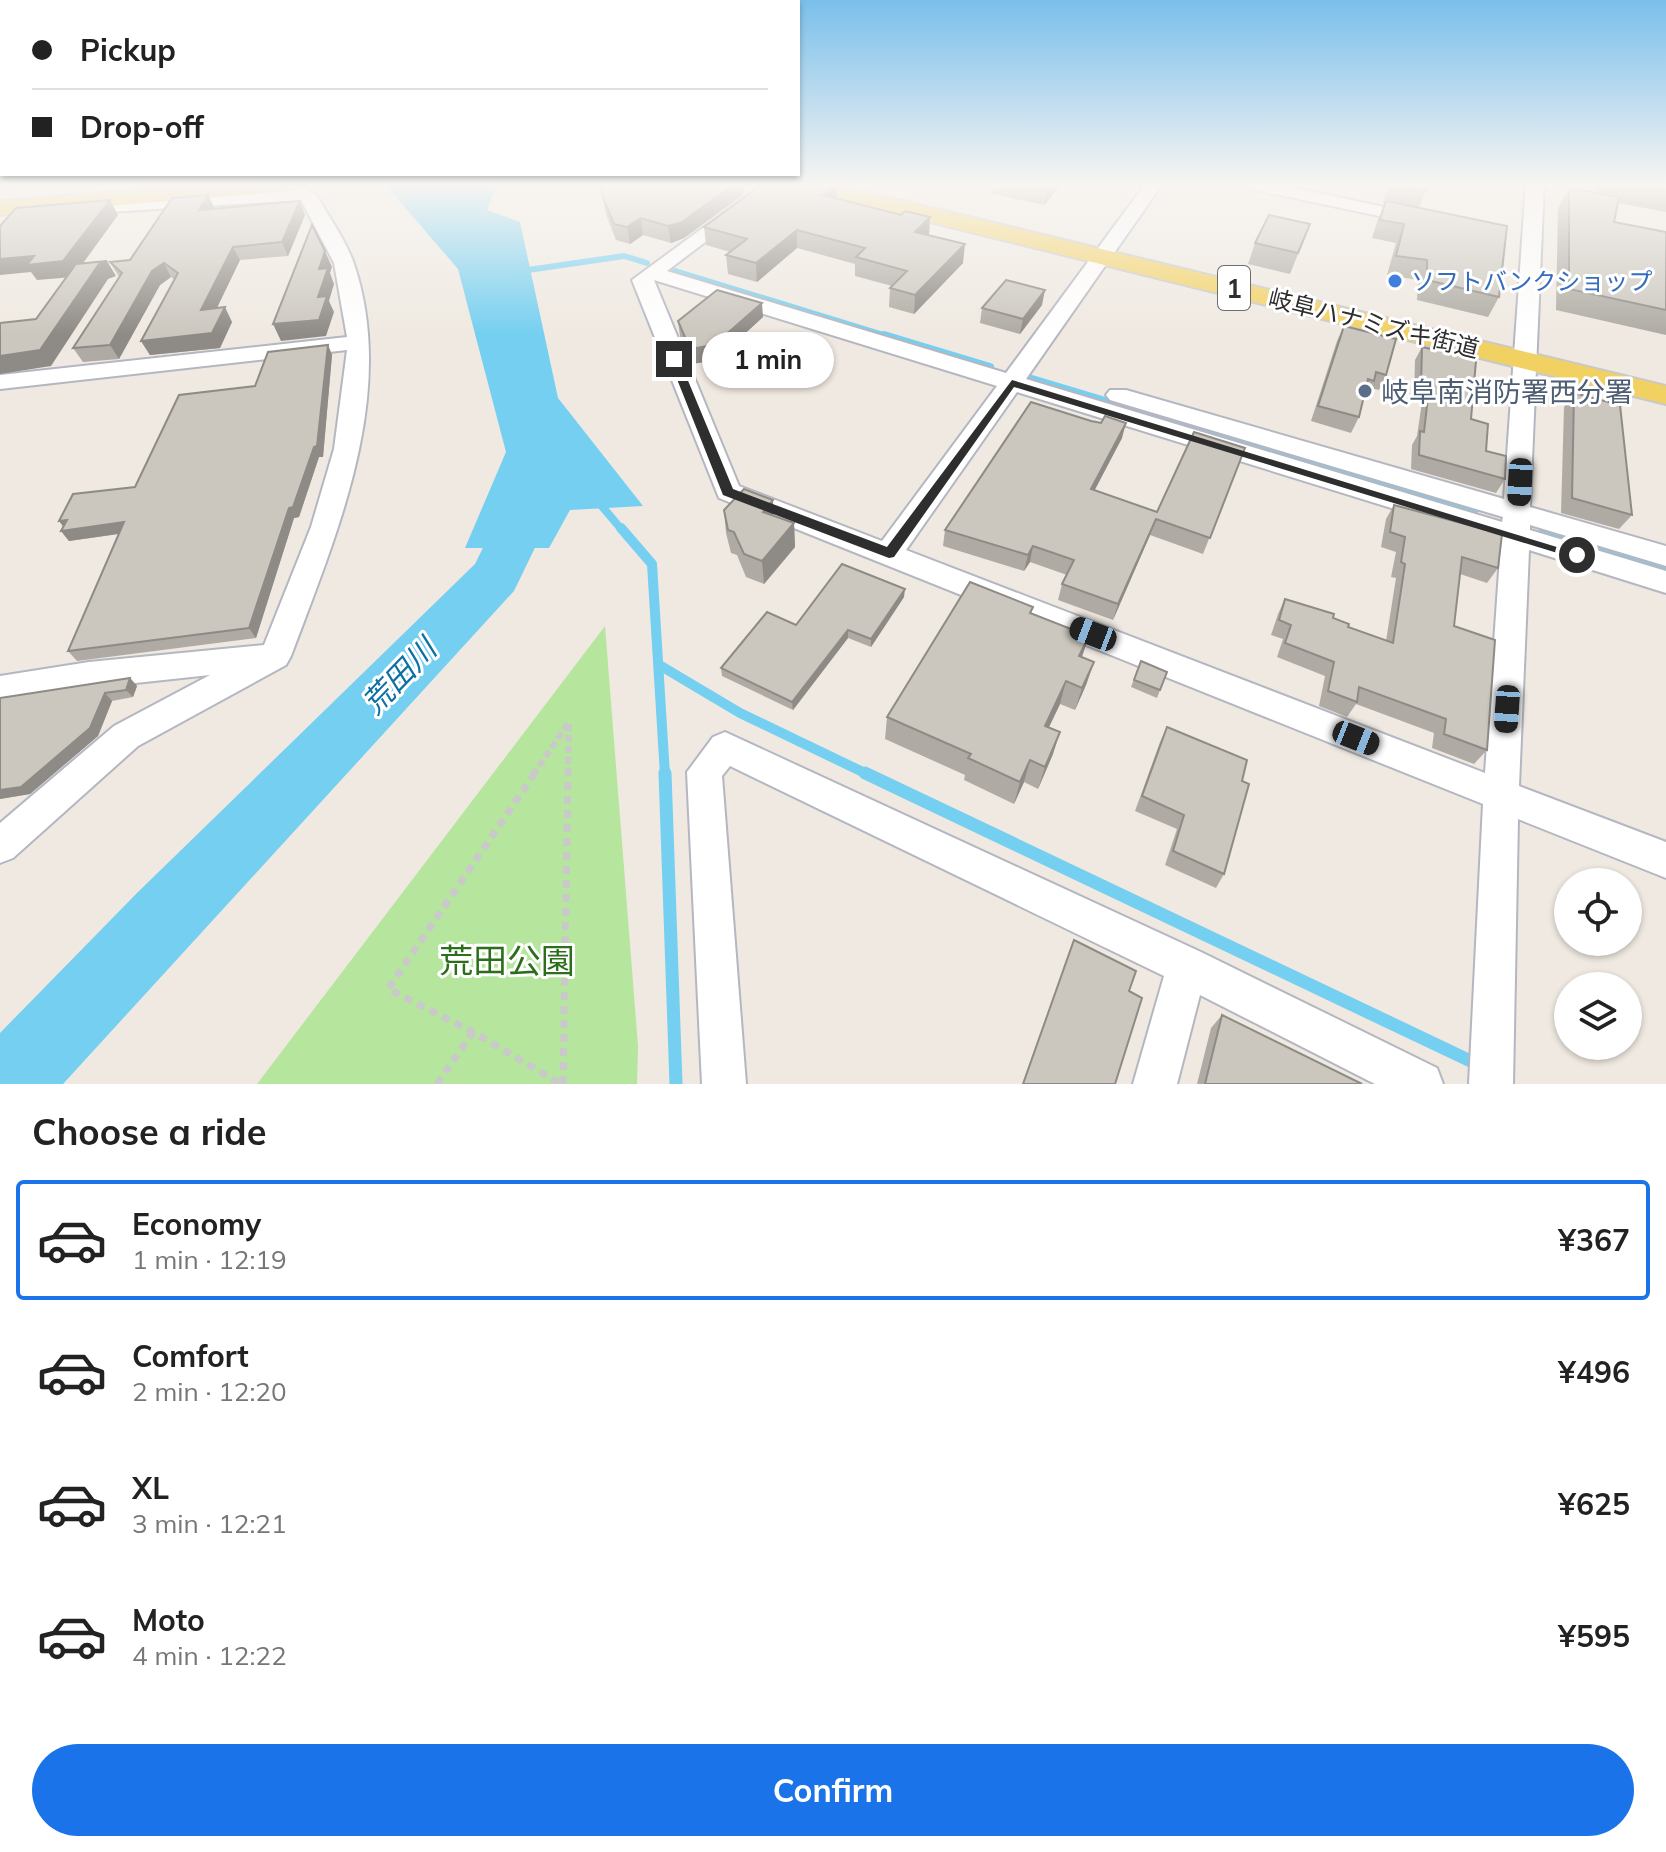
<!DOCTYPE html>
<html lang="en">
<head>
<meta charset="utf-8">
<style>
	:root { --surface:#fff; --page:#f2f2f2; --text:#222; --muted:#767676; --line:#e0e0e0; --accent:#1a73e8 }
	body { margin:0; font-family:Mulish,"Noto Sans JP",sans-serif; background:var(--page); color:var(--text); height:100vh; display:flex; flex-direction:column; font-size:30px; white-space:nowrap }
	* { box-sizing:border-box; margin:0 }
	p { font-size:26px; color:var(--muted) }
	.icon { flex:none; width:44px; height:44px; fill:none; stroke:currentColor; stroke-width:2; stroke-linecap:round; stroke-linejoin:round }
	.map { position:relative; height:1084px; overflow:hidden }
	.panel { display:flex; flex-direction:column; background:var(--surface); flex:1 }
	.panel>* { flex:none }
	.guide { position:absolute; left:0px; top:0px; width:800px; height:176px; box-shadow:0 2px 6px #0004; display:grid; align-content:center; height:176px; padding:0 32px; background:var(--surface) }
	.buttons { position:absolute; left:1554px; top:868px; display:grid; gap:16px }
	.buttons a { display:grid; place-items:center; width:88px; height:88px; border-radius:50%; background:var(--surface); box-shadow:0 2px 6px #0004; font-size:40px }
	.end { position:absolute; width:36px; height:36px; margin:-18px; border:10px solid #2e2e2e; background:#fff; box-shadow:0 0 0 4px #fff }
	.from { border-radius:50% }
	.bubble { position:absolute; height:56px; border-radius:28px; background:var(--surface); box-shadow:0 2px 6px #0004; font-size:26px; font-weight:700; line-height:56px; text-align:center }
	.car { position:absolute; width:24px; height:48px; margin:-24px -12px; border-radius:10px; box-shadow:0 0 6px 2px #0007; background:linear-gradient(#222 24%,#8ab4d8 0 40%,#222 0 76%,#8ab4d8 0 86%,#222 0) }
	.guide b { display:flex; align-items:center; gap:28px; height:76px; font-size:30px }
	.guide b+b { border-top:2px solid var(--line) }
	.guide i { width:20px; height:20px; background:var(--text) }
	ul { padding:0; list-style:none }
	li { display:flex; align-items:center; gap:24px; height:120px; margin:0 16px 12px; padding:0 16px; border:4px solid transparent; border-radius:8px }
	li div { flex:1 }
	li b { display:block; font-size:30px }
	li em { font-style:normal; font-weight:700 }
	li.on { border-color:var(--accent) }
	li>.icon { width:72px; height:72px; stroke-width:1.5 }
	h2 { padding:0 32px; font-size:36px; line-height:96px }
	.button { display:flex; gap:16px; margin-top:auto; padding:16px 32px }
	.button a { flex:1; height:92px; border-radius:48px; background:var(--accent); color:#fff; font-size:32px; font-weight:700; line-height:92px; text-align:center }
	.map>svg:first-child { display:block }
	.green { fill:#b6e59e }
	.water { fill:#75cff0 }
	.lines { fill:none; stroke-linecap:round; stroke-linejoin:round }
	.stream-far3 { stroke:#75cff0; stroke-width:6 }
	.stream-far2 { stroke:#75cff0; stroke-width:8 }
	.stream-far1 { stroke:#75cff0; stroke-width:10 }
	.stream { stroke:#75cff0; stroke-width:13 }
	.river { fill:#75cff0; fill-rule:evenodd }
	.minor-casing { stroke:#b4b7c1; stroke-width:4 }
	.major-casing { stroke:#c9c9c9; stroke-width:4 }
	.path-far1 { stroke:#c9c9c9; stroke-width:6; stroke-dasharray:7 4; stroke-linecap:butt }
	.path { stroke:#c9c9c9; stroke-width:7; stroke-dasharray:8 6; stroke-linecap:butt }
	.minor { fill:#fff; fill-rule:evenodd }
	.major { fill:#f2d163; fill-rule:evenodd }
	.wall { fill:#afaba4 }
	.shaded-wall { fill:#8e8b86 }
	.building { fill:#cbc7bf; stroke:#8e8b86; stroke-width:2 }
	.route { fill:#2e2e2e }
	.shop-dot { fill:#3f7fe0; stroke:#fff; stroke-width:3 }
	.service-dot { fill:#5c6f8a; stroke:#fff; stroke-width:3 }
	.labels { text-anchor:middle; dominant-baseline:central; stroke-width:6; stroke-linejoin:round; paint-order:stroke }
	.far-shop-label { font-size:24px; fill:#366cbe; stroke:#fff; text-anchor:start }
	.far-street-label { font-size:24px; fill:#2e2e2e; stroke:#fff }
	.shield { fill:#fff; stroke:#6d6d6d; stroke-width:2 }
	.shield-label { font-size:26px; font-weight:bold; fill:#2e2e2e }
	.service-label { font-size:28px; fill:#4e5e75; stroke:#fff; text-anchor:start }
	.water-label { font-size:30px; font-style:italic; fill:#0d6fa3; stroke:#fff }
	.near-park-label { font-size:34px; fill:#2c6e1b; stroke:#fff }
</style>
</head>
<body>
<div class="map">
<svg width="1666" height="1084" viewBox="0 0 1666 1084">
	<rect width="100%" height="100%" fill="#efe9e1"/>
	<!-- green -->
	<polygon class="green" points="605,626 638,1046 637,1084 257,1084"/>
	<!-- water -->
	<polygon class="water" points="384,183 498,183 487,210 520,222 558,398 643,506 570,510 549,548 465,548 506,452 458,269"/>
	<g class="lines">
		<!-- stream-far3 -->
		<g class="stream-far3">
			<polyline points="521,271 624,256 647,263"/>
			<polyline points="675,271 890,337"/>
		</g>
		<!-- stream-far2 -->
		<g class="stream-far2">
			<polyline points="884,335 990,367"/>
			<polyline points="1032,379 1474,512"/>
			<polyline points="595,498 622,530"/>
		</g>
		<!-- stream-far1 -->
		<g class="stream-far1">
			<polyline points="621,528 652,564 665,775"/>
			<polyline points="1543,533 1666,570"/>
			<polyline points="661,666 740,713 869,775"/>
		</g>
		<!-- stream -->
		<g class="stream">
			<polyline points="665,773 676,1084"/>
			<polyline points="865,773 1481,1066"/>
		</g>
		<!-- river -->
		<polygon class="river" points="538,466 555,471 562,482 559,498 514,591 63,1084 0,1084 0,1033 137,893 475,564 521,471"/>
		<defs>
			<g id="minor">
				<path d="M764 183H783L667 271 1006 373 1146 183H1163L1026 379 1502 522 1503 517 1110 400 1106 395 1110 390H1126L1504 499 1526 183H1544L1530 507 1666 546V566L1530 525V530L1666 571V593L1529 550 1519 786 1666 842V878L1518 819 1513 1084H1469L1483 804 719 498 632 280ZM654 280 997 386 882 541 739 486ZM1017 392 1501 542 1485 773 906 550Z"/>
				<polygon points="1238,183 1272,183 1417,214 1426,219 1417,224 1246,188"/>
				<path d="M307 189 316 194C328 216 346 240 354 264 398 395 336 535 291 656L286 665 138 746 13 858 0 863V823L114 726 210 675 89 688 0 702V676L89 662 264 645 311 527 334 449 347 350 0 389V375L347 337 334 263 301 200 78 214 69 209 78 204Z"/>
				<polygon points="725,732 1201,952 1437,1068 1443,1084 1375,1084 1200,995 1177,1084 1133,1084 1164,976 730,766 722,776 746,1084 702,1084 687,772 713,737"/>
			</g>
			<g id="major">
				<polygon points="217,183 311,183 300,190 0,215 0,201"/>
				<polygon points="790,183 829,183 1666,386 1666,404 793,188"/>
			</g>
		</defs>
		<!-- minor casing -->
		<use href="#minor" class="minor-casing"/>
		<!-- major casing -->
		<use href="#major" class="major-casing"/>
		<!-- path-far1 -->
		<polyline class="path-far1" points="533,775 569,722 568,775"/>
		<!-- path -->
		<g class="path">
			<polyline points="535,773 388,989 473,1032 561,1084"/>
			<polyline points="437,1084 473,1032"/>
			<polyline points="563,1084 568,773"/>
		</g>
		<!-- minor -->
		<use href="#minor" class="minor"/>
		<!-- major -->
		<use href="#major" class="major"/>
	</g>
	<!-- wall -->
	<g class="wall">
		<polygon points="600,183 744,194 684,238 671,243 643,235 630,244 616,240 606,214"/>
		<polygon points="835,183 861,183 856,187"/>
		<polygon points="994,183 1063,183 1044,205 992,194"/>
		<polygon points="1369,183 1428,183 1426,191 1419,207 1499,297 1488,317 1417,300 1418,280 1387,275 1396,243 1372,238 1378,219 1384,204 1383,203 1387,188 1369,184"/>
		<polygon points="1596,183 1666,183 1666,212 1618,203 1614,222 1666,232 1666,335 1556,310 1558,208 1569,188 1597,193"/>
		<polygon points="837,184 837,199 901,215 930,217 929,235 963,263 914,314 889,307 890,288 892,286 855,276 855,264 797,248 757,282 728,274 726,255 730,252 706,245 704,227"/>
		<polygon points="215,209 305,215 288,256 240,260 217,308 232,322 220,348 150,355 141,341 175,280 171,277 160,285 119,359 83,362 73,348 119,277 110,262 130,260"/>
		<polygon points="1310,224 1290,274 1248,264 1255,243"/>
		<polygon points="1042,305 1020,334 980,323 982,308"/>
		<polygon points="763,317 716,360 692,364 680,336 678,321"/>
		<polygon points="1344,326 1386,375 1379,390 1370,388 1366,396 1364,395 1359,417 1351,433 1311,421 1337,341"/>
		<polygon points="1438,339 1471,419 1486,451 1505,479 1496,493 1411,469 1412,445 1417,436 1422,402 1414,400 1415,360 1422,347 1432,349"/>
		<polygon points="328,345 332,355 323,457 319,457 299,517 294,518 256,638 77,661 68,651 119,534 69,541 61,531 63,526 59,521 135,487"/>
		<polygon points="1574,393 1632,515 1619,529 1561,513 1564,407"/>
		<polygon points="1122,438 1094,490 1157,512 1245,448 1203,554 1150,535 1113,620 1058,600 1062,584 1067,575 1030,562 1024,571 943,546 945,530"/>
		<polygon points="1394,505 1498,568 1487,583 1460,574 1454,626 1487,750 1474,764 1432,748 1434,733 1356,704 1347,717 1319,706 1325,676 1277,657 1283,639 1271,635 1278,614 1285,599 1333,618 1348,627 1386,641 1396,578 1391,577 1396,552 1381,547 1386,519"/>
		<polygon points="724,510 774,516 794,523 795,547 764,584 746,577 737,555 731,553 726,533"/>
		<polygon points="904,597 871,647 848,638 793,710 722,676 721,668 796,625"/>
		<polygon points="1033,607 1031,613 1089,636 1082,657 1094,662 1086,685 1075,710 1060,704 1049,727 1053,754 1038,789 1024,782 1014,804 964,780 965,775 885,739 887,717"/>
		<polygon points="1141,661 1167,672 1157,698 1131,687"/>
		<polygon points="130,678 137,686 133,697 112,701 98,736 30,794 0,799 0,698"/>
		<polygon points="1167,727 1242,781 1224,874 1216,888 1165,865 1177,829 1135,811 1160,742"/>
		<polygon points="1222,1015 1362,1084 1197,1084 1211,1028"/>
	</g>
	<!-- shaded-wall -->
	<g class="shaded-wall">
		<polygon points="736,183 744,183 744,194 684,238 671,243 668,226"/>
		<polygon points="1047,183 1063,183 1044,205"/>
		<polygon points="837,184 837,202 823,195"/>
		<polygon points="208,195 215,209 199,210"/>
		<polygon points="110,200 118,215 73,277 37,280 31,272 0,275 0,259 34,256"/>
		<polygon points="300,201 305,215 288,256 282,242"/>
		<polygon points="930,217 929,235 915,232"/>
		<polygon points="641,218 643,235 630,244 627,227"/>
		<polygon points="797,230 797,248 757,282 756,263"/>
		<polygon points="965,244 963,263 914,314 915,295"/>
		<polygon points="233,247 240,260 209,324 201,310"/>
		<polygon points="325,251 332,267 330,273 334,284 329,301 334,312 326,336 281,341 273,324 318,297 319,269"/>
		<polygon points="107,261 116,276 108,279 51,366 0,374 0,356 99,264"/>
		<polygon points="164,263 171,277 160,285 119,359 110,345 152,271"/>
		<polygon points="1045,290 1042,305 1020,334 1023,319"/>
		<polygon points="762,303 763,317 716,360 692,364 690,349"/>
		<polygon points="225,307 232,322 220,348 150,355 141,341"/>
		<polygon points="328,345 332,355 323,457 319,457 299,517 294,518 256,638 249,628"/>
		<polygon points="1126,423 1122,438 1087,505 1091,489"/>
		<polygon points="773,500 774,524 763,512"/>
		<polygon points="1156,519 1150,535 1113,620 1118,604"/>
		<polygon points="67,520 124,522 131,532 69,541 61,531 66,530 59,521"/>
		<polygon points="794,523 795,547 764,584 762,561"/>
		<polygon points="1033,546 1030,562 1024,571 1028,555"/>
		<polygon points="905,589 904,597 871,647 871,639"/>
		<polygon points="848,630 848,638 793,710 792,702"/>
		<polygon points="1089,636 1081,659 1079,656"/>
		<polygon points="1094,662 1086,685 1075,710 1082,688"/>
		<polygon points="130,678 137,686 133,697 126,690"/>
		<polygon points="1066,681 1060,704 1039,748 1045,726"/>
		<polygon points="105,693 112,701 98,736 30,794 0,799 0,790"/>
		<polygon points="1060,732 1053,754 1038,789 1045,767"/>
		<polygon points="1030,760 1024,782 1014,804 1020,782"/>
	</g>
	<!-- building -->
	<g class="building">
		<polygon points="600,183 736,183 682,222 668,226 641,218 627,227 614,224 603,198"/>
		<polygon points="764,183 832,183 837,184 823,195 901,215 905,211 930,217 915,232 965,244 915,295 890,288 907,271 856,257 865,248 797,230 756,263 726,255 747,239 704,227"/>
		<polygon points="1391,183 1428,183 1426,191"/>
		<polygon points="1569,188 1619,197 1614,222 1666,232 1666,310 1569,289"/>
		<polygon points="208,195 199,210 300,201 282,242 233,247 201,310 225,307 212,333 141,341 178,273 164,263 152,271 110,345 73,348 122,273 110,262 130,260 172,198"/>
		<polygon points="110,200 63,261 27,265 34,256 0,259 0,226 16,208"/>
		<polygon points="1386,201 1507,226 1499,297 1427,280 1427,260 1396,256 1404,224 1380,220"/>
		<polygon points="1269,215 1310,224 1298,253 1255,243"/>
		<polygon points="312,225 325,251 319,269 328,268 318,297 327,296 319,320 273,324"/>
		<polygon points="107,261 99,264 40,350 0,356 0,323 36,319 76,264"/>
		<polygon points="1006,280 1045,290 1023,319 982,308"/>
		<polygon points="717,290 762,303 714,345 690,349 678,321"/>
		<polygon points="1344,326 1396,339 1386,375 1376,372 1374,381 1368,379 1359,417 1318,406"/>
		<polygon points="1438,339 1477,349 1471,419 1488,424 1486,451 1506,456 1505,479 1419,455 1420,431 1424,432 1429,388 1421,386 1422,347 1436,350"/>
		<polygon points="328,345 317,446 314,447 293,507 289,508 249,628 68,651 124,522 61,531 67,520 59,521 73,494 135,487 179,395 255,386 268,352"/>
		<polygon points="1574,393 1620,405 1632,515 1572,498"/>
		<polygon points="1031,402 1091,421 1101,423 1105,416 1126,423 1091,489 1157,512 1194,432 1245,448 1210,538 1156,519 1118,604 1062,584 1074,560 1033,546 1028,555 945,530"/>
		<polygon points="744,489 773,500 763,512 794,523 762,561 744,554 734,532 728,530 724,510"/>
		<polygon points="1394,505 1502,534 1498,568 1462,557 1454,626 1495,640 1487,750 1444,734 1446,719 1359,687 1357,702 1328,691 1334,662 1285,643 1291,625 1279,620 1285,599 1334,614 1333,618 1349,624 1348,627 1393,643 1405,564 1401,562 1405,537 1390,532"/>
		<polygon points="842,564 905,589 871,639 848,630 792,702 721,668 767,612 796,625"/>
		<polygon points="970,582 1033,607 1030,613 1089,636 1079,656 1094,662 1082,688 1066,681 1045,726 1060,732 1045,767 1030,760 1020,782 968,758 971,754 887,717"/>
		<polygon points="1141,661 1167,672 1160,690 1134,680"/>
		<polygon points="130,678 126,690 105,693 90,728 21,787 0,790 0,698"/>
		<polygon points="1167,727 1247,760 1242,781 1249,784 1224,874 1173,851 1184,815 1142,796"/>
		<polygon points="1074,940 1136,971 1129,991 1142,998 1115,1084 1023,1084"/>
		<polygon points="1222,1015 1362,1084 1205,1084"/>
	</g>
	<!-- sky -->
	<linearGradient id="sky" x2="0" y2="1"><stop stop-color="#7abfeb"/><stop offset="0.55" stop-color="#f8f5f2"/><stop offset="1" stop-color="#f8f5f2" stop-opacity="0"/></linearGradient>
	<rect width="1666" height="335" fill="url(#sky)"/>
	<!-- route -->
	<polygon class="route" points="674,356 679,359 733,489 887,547 1012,380 1583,555 1577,559 1014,387 894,557 889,558 723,495 669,359"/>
	<!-- markers -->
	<circle class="shop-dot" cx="1395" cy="281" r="8"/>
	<circle class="service-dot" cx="1365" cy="391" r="8"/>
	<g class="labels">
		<!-- far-shop labels -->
		<g class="far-shop-label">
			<text x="1411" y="281">ソフトバンクショップ</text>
		</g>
		<!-- far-street labels -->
		<g class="far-street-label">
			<text transform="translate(1374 323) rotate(14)">岐阜ハナミズキ街道</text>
		</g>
		<!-- shield labels -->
		<rect class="shield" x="1218" y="266" width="32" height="44" rx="6"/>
		<g class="shield-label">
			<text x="1234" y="288">1</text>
		</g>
		<!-- service labels -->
		<g class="service-label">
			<text x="1381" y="391">岐阜南消防署西分署</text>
		</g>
		<!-- water labels -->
		<g class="water-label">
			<text transform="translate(399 676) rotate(-46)">荒田川</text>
		</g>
		<!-- near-park labels -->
		<g class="near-park-label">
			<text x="507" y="960">荒田公園</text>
		</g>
	</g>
</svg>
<div class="buttons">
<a><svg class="icon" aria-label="locate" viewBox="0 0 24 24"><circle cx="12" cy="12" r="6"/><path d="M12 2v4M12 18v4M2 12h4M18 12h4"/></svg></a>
<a><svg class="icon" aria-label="layers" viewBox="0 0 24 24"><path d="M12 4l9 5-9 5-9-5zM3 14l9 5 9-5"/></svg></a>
</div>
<i class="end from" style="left:1577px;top:555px"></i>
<i class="end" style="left:674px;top:359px"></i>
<div class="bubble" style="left:702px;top:332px;width:132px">1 min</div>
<i class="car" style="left:1520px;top:482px;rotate:183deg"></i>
<i class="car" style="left:1093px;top:634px;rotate:291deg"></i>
<i class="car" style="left:1507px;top:709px;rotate:184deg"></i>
<i class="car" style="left:1356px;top:738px;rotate:112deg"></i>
<div class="guide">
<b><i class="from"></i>Pickup</b>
<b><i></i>Drop-off</b>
</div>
</div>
<section class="panel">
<h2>Choose a ride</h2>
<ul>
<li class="on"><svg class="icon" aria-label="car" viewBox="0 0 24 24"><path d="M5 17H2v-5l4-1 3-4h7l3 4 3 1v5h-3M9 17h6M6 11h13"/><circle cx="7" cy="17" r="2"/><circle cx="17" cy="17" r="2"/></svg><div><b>Economy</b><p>1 min · 12:19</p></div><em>¥367</em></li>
<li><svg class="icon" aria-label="car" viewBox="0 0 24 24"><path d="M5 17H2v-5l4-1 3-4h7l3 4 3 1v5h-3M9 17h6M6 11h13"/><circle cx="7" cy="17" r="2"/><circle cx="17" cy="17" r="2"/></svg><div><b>Comfort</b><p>2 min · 12:20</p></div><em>¥496</em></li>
<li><svg class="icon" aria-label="car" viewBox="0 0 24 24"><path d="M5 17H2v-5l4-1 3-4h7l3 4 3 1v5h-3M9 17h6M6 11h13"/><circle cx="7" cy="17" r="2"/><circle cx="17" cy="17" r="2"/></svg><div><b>XL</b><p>3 min · 12:21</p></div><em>¥625</em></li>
<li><svg class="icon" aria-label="car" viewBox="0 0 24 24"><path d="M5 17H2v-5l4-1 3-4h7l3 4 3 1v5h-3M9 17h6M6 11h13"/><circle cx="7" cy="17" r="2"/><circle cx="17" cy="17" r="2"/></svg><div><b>Moto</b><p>4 min · 12:22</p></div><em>¥595</em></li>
</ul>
<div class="button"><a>Confirm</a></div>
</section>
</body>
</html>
